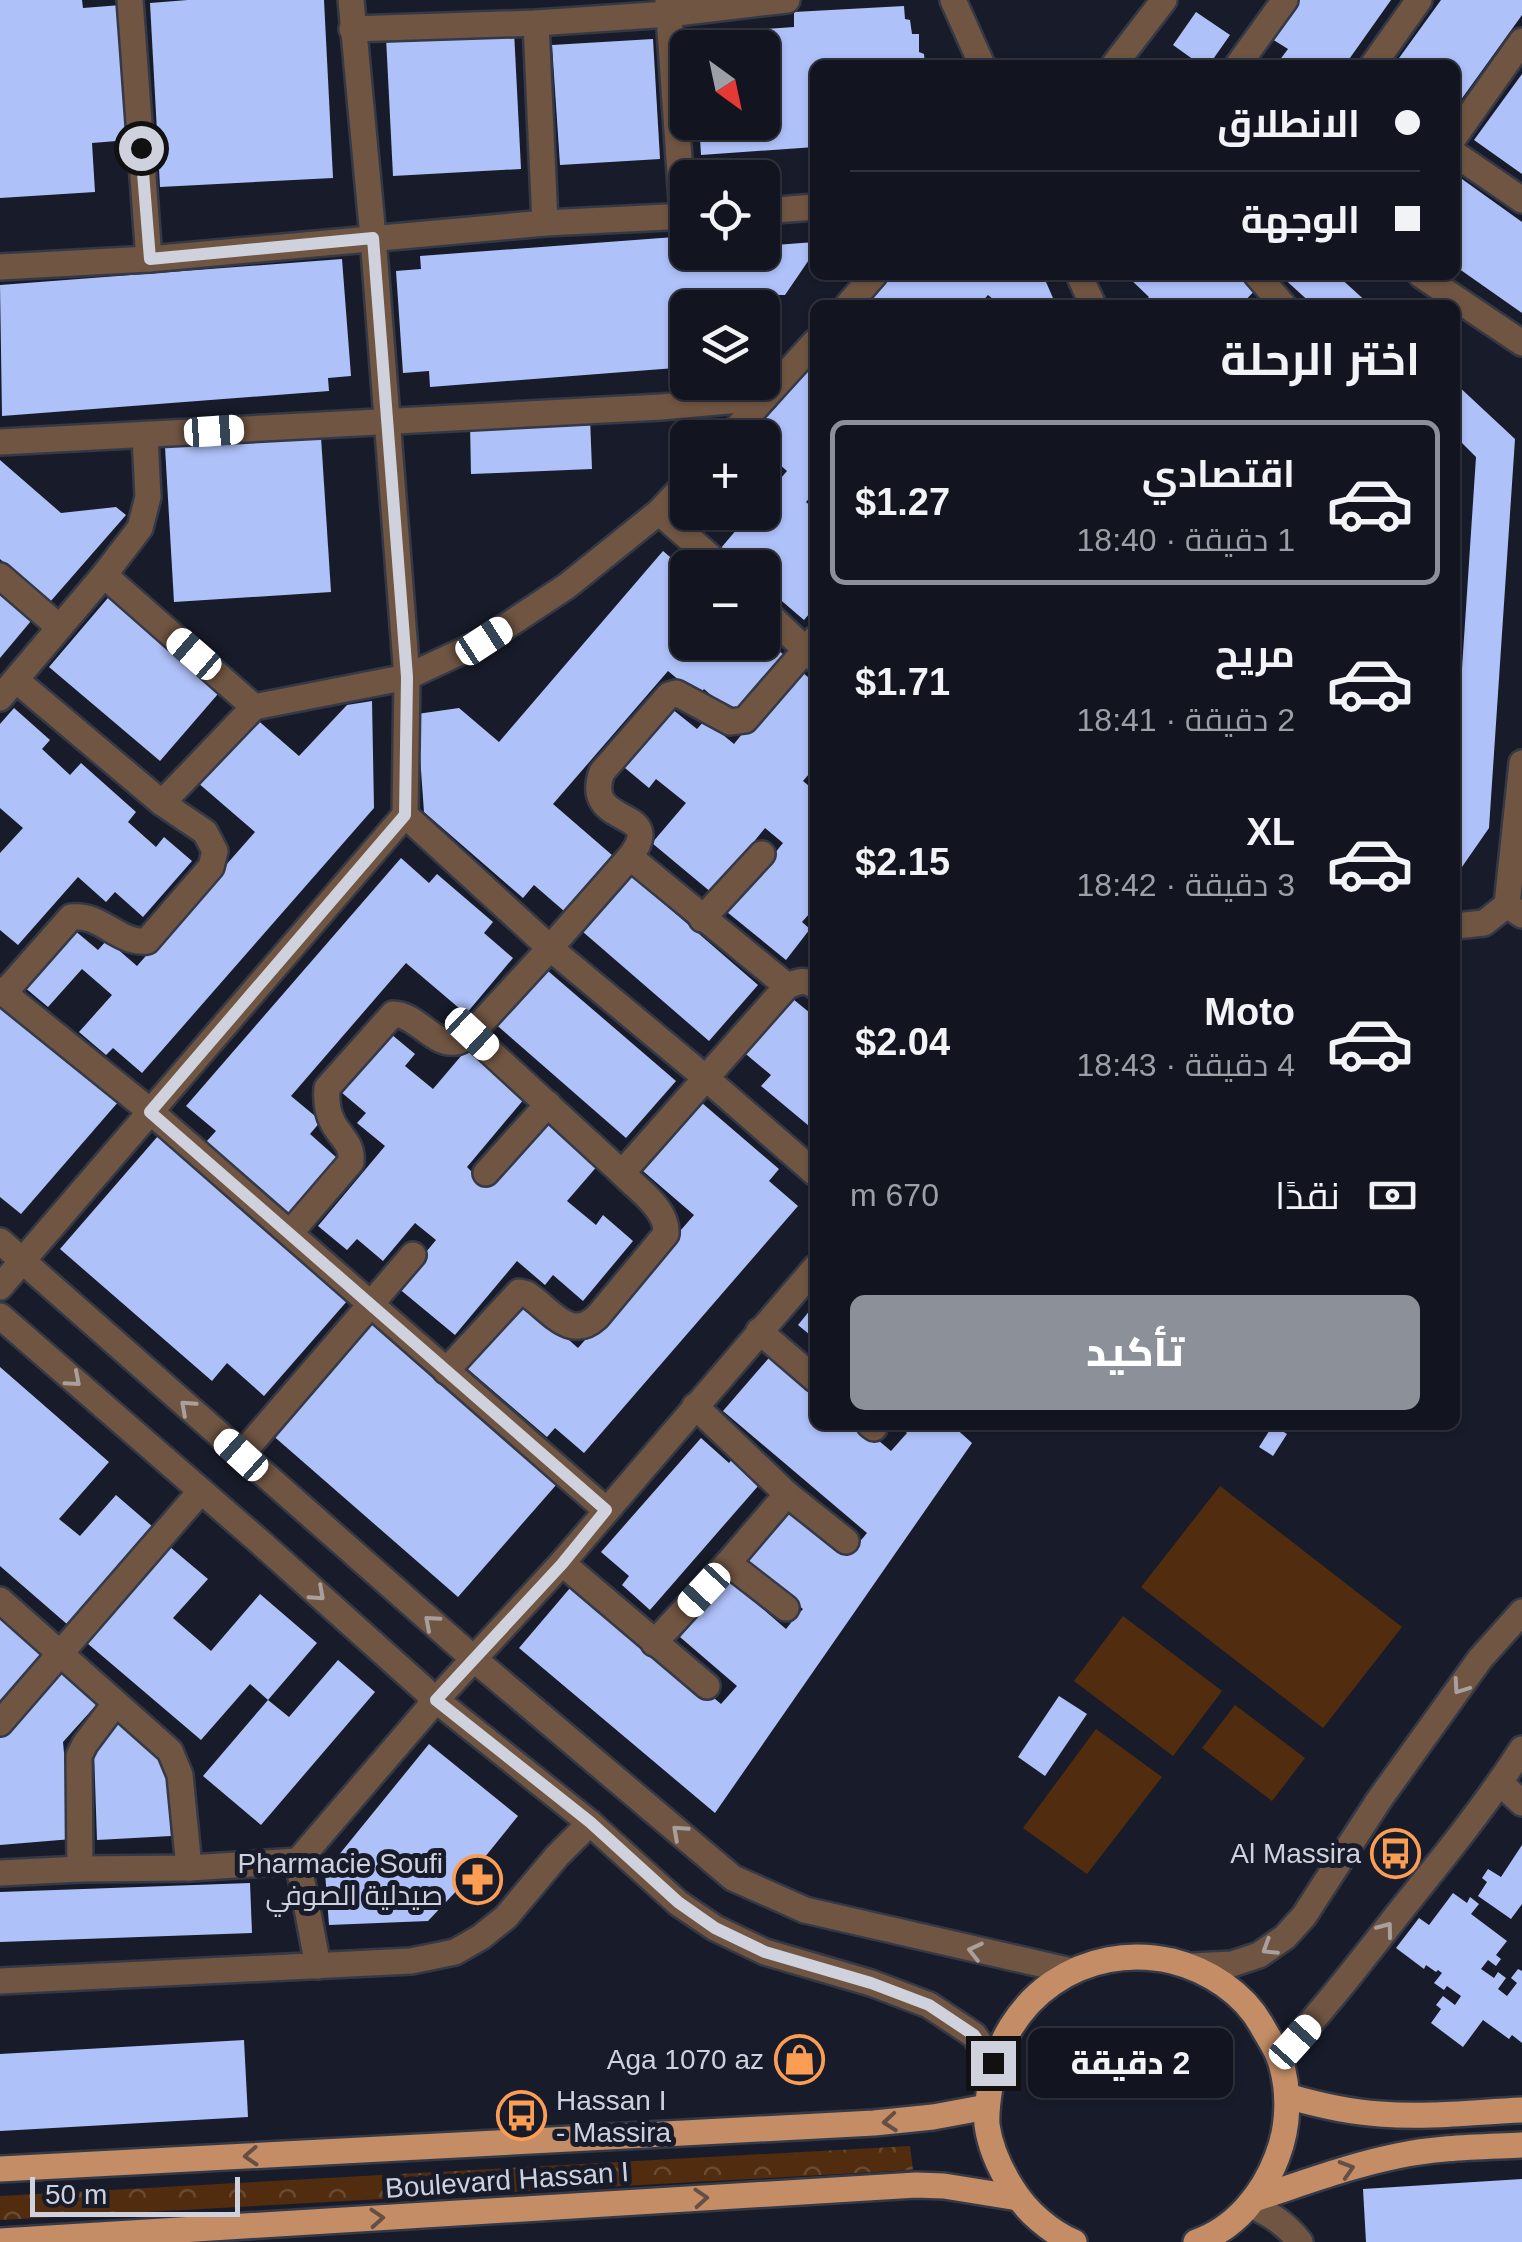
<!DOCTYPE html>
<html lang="ar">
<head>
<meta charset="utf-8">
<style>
	:root { --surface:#121520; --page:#1f222d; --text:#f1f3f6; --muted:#9c9fa5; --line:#31343e; --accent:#8c9099 }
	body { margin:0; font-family:Helvetica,Cairo,sans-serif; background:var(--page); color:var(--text); direction:rtl; height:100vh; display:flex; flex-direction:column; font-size:38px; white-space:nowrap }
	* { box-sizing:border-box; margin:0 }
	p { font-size:32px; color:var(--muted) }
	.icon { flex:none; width:55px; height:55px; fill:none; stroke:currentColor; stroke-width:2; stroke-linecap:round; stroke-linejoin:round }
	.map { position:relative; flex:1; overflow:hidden; direction:ltr }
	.side { position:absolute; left:810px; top:300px; width:650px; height:1130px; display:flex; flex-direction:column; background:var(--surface); border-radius:15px; box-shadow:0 2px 8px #0004,0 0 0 2px var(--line); direction:rtl }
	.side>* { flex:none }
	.hud { position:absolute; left:810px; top:60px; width:650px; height:220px; border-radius:15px; box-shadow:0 2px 8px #0004,0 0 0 2px var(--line); direction:rtl; display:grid; align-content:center; height:220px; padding:0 40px; background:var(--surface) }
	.needle { width:65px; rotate:147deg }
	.fabs { position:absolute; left:670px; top:30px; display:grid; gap:20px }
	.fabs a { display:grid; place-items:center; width:110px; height:110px; border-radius:15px; background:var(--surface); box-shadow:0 2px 8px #0004,0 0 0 2px var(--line); font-size:50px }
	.scale { position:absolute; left:30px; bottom:25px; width:210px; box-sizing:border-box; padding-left:10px; border:5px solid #cfd2dc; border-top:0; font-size:28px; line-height:35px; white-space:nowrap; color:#cfd2dc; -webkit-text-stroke:8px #181c2a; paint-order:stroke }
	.end { position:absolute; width:45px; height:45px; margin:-22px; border:12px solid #cfd2dc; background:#111; box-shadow:0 0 0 5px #111 }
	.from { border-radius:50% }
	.bubble { position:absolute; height:70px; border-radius:15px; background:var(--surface); box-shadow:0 2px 8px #0004,0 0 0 2px var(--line); font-size:32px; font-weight:800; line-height:70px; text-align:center; direction:rtl }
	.car { position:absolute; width:30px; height:60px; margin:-30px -15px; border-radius:12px; box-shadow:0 0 8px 2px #0007; background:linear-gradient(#fff 24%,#345 0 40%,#fff 0 76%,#345 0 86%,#fff 0) }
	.hud b { display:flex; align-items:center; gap:35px; height:95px; font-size:38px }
	.hud b+b { border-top:2px solid var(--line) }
	.hud i { width:25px; height:25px; background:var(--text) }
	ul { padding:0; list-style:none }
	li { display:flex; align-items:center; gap:30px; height:165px; margin:0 20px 15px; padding:0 20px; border:5px solid transparent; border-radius:15px }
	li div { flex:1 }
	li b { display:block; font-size:38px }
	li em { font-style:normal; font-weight:800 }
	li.current { border-color:var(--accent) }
	li>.icon { width:90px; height:90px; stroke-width:1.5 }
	h2 { padding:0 40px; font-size:45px; line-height:120px }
	.pay { display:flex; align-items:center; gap:25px; height:110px; padding:0 40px; font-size:38px }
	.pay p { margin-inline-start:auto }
	.button { display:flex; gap:20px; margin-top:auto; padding:20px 40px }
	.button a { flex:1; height:115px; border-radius:15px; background:var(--accent); color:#fff; font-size:40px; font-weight:800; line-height:115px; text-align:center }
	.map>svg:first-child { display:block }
	.forest { fill:url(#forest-crowns) }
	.park { fill:#522c0e }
	.building { fill:#afc1f9 }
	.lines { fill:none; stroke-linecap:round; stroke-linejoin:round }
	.minor-casing { stroke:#353946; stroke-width:30 }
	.major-casing { stroke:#353946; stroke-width:30 }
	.minor { stroke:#705542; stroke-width:25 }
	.major { stroke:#c48d65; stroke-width:25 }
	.oneway { stroke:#a9a09e }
	.oneway2 { stroke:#654f45 }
	.route { stroke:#cfd2dc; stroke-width:12 }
	.labels { text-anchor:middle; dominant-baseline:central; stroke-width:10; stroke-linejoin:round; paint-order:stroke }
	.poi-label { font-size:28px; fill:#cfd2dc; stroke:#181c2a; text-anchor:end }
	.street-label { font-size:28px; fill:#cfd2dc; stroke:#181c2a }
</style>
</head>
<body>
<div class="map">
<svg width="1522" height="2242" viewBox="0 0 1522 2242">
	<defs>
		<pattern id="forest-crowns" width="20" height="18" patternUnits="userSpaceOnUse" patternTransform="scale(2.5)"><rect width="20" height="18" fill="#522c0e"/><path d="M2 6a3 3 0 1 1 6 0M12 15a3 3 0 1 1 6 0" fill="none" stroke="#6a4a30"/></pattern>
	</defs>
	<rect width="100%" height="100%" fill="#181c2a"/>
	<!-- forest -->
	<polygon class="forest" points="910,2146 913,2170 0,2220 0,2196"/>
	<!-- park -->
	<g class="park">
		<polygon points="1220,1486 1402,1627 1323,1728 1141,1587"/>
		<polygon points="1123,1616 1222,1691 1173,1756 1074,1681"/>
		<polygon points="1235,1705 1305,1758 1272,1801 1202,1748"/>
		<polygon points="1096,1729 1162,1777 1087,1874 1023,1828"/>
	</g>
	<!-- building -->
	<g class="building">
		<polygon points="0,0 82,0 83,8 121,5 129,140 92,143 95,192 0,198"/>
		<polygon points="188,0 324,0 333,178 160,187 150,3"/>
		<polygon points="1299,0 1391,0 1345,65 1276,65 1288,49 1272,39"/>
		<polygon points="1441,0 1522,0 1522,15 1455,108 1455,65 1394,65"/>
		<polygon points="904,6 905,19 910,20 912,34 919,34 919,52 924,54 925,65 815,65 815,147 701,155 699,122 762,122 762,48 694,48 693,34 794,27 794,12"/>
		<polygon points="1196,12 1230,35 1209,65 1201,65 1173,45"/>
		<polygon points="514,31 521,169 393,176 386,37"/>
		<polygon points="653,39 660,159 560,165 552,45"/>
		<polygon points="1522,74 1522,174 1474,140"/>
		<polygon points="1455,174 1522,222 1522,313 1455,266"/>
		<polygon points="688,236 688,252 762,252 762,246 815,242 815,251 785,295 753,295 754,308 688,308 688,367 430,387 429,371 403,373 396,271 421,269 420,256"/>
		<polygon points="342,259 351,376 328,378 329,391 2,416 0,285"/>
		<polygon points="889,275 1043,275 1056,305 1000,305 988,295 979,305 863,305"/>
		<polygon points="1126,275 1252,275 1261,284 1241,305 1141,305 1149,297"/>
		<polygon points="1280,275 1337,275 1370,305 1313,305"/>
		<polygon points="815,361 815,492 806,502 815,510 815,607 804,620 762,584 762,568 743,568 721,548 737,529 718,512 762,512 762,500 787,471 762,449 762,438 749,438"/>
		<polygon points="1455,383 1515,439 1489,828 1455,877 1455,774 1476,457 1455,436"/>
		<polygon points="590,418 592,469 471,474 470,423"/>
		<polygon points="321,437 331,592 174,602 165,447"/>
		<polygon points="0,460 61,513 116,507 126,515 50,602 0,559"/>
		<polygon points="663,551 688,572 688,642 762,642 762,637 784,655 733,714 704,689 698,696 668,671 553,804 612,855 564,911 534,885 523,898 424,812 417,714 459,708 499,742"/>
		<polygon points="113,592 224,687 160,761 49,667"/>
		<polygon points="0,595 31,621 0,658"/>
		<polygon points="796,667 815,683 815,767 803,781 815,791 815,917 810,913 802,922 810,929 786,960 727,912 783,843 765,828 712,893 652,843 686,803 656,779 649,788 619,763 667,705 697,729 705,720 734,744"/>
		<polygon points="372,701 374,808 142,1073 113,1048 106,1055 79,1032 112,995 82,969 48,1007 17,981 67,924 98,950 107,940 137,966 255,832 197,782 254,717 299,756 347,705"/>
		<polygon points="14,708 50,740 42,749 70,775 81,763 136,812 128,822 156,847 164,837 192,861 143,917 115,892 106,902 78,877 18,945 0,930 0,853 23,828 0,808 0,724"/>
		<polygon points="401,858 429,883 437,874 493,922 484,933 513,958 466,1014 406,963 291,1096 321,1121 310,1134 337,1158 289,1213 206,1142 216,1131 186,1106"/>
		<polygon points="624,869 758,985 709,1041 575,925"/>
		<polygon points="541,965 676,1081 626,1138 492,1021"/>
		<polygon points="788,995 815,1017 815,1131 761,1086 771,1075 741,1050"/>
		<polygon points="0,999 119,1101 21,1214 0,1197"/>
		<polygon points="385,1029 415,1054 405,1066 433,1089 467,1049 525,1098 467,1167 474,1174 542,1117 599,1164 567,1201 596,1225 603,1215 633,1241 583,1301 553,1275 545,1285 517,1261 455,1335 397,1287 436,1240 415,1223 383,1261 357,1239 347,1250 318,1226 385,1146 357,1123 366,1113 335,1087"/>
		<polygon points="695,1097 779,1169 769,1181 798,1206 584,1453 555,1428 547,1437 462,1364 520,1297 578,1348 694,1215 636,1165"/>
		<polygon points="158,1136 348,1300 264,1396 227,1363 212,1381 60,1249"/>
		<polygon points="815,1304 815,1339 798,1325"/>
		<polygon points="367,1320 557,1484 458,1597 270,1433"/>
		<polygon points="774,1352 815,1387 815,1425 860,1425 891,1451 907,1433 898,1425 952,1425 972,1443 715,1813 519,1648 576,1581 721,1704 737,1686 680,1637 729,1580 786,1629 794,1619 803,1609 745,1560 793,1503 851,1552 867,1533 723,1411"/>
		<polygon points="0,1367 109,1462 59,1519 80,1536 116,1495 153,1527 68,1625 0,1566"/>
		<polygon points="1273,1425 1287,1434 1273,1456 1259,1447"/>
		<polygon points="701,1438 729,1463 737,1453 765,1478 650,1610 622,1585 629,1576 601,1552"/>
		<polygon points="170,1547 208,1579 173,1618 211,1651 260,1594 317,1643 268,1700 250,1684 201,1740 87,1643"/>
		<polygon points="0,1603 10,1612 3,1620 42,1653 0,1701"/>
		<polygon points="338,1660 375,1692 261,1825 203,1776 268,1700 289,1717"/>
		<polygon points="58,1668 98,1703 63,1742 72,1839 0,1845 0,1734"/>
		<polygon points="1059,1696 1087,1714 1045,1776 1018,1757"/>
		<polygon points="118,1719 167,1757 171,1836 97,1840 94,1751"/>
		<polygon points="429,1744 518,1816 463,1884 428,1921 329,1925 325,1872"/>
		<polygon points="1522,1845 1522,1904 1511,1919 1478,1896 1487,1882 1482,1878 1488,1869 1501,1877"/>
		<polygon points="250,1883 252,1933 0,1942 0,1892"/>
		<polygon points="1453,1893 1467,1903 1470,1897 1479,1904 1471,1914 1507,1941 1496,1955 1501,1959 1496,1966 1488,1960 1481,1969 1494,1978 1498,1972 1506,1978 1498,1989 1507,1996 1517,1983 1511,1978 1518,1969 1522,1971 1522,2043 1512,2035 1509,2039 1483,2020 1463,2047 1431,2023 1441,2009 1436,2005 1443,1996 1455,2005 1461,1996 1447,1986 1444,1990 1434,1983 1442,1973 1438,1970 1436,1972 1426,1965 1424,1969 1396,1948 1419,1918 1429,1925"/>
		<polygon points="244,2040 248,2117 0,2131 0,2054"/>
		<polygon points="1522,2179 1522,2242 1366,2242 1363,2189"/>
	</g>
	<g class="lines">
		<defs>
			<g id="minor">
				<polyline points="130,0 149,259"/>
				<polyline points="953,0 982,65"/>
				<polyline points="668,2 683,216"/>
				<polyline points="536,23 545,223"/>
				<polyline points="352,29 536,23 669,14 787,0"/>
				<polyline points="1114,65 1164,0"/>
				<polyline points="1238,65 1285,0"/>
				<polyline points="1373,65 1419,0"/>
				<polyline points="1455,136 1522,41"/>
				<polyline points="1455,154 1522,200"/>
				<polyline points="762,211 815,207"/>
				<polyline points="0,267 149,259 545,223 688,216"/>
				<polyline points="1079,275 1093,305"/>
				<polyline points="1257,275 1283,305"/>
				<polyline points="1421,275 1522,343"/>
				<polyline points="848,305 874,275"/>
				<polyline points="728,438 815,342"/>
				<polyline points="0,442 661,407 764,398"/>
				<polyline points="659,512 723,568"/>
				<polyline points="104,575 254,707"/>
				<polyline points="0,576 59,627"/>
				<polyline points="762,608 815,659"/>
				<polyline points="0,698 104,575 140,528 148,497 145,436"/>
				<polyline points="1522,763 1507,905 1522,915"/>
				<polyline points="162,803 254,707 407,677 484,641 567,586 659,512 688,481"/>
				<polyline points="405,815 550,948 707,1079 815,1173"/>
				<path d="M630 857C669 806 581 829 602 772L669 695 676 693 680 695 730 722 745 720 815 639"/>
				<polyline points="702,919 762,854"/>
				<polyline points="1455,926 1484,923 1507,905"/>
				<polyline points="0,990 150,1111 606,1510"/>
				<path d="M4 993 71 917C101 913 118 944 147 941L211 867 215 851 205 832 162 803 16 680"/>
				<polyline points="471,1034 550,948 630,857 787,986"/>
				<polyline points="486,1173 548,1104"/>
				<path d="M290 1233 351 1162C353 1144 341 1138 333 1123 327 1112 326 1100 327 1088L393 1014C416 1014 434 1046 456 1042 462 1041 466 1037 471 1034L622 1173"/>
				<polyline points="0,1241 474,1659 733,1878 805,1910 1071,1971"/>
				<polyline points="0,1287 405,815 407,677 373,237 351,0"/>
				<polyline points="0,1316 260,1542 436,1700 590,1823 678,1903 715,1928 765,1952 871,1983 929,2005 974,2035 993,2063"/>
				<polyline points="759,1331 815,1379"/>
				<path d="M446 1371 519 1292 527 1294C551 1310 570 1342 597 1317L666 1234C668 1209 638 1190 622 1173L787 986C797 982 805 978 815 986"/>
				<polyline points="695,1406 787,1494 846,1541"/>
				<polyline points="870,1425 874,1428"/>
				<polyline points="241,1455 413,1255"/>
				<polyline points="562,1563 707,1686"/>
				<polyline points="728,1563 786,1608"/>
				<polyline points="0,1600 170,1751 180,1775 189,1868"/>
				<polyline points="654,1643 728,1563 787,1494"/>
				<polyline points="0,1723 201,1491"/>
				<polyline points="1500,1783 1522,1803"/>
				<polyline points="298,1861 318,1966"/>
				<polyline points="80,1869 79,1756 85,1744 115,1704"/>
				<polyline points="0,1873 80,1869 189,1868 298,1861 436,1700 562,1563 815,1268"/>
				<polyline points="1192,1966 1232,1964 1259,1955 1285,1937 1304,1916 1379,1800 1480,1659 1522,1612"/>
				<polyline points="0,1981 411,1961 455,1952 481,1937 506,1917 557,1856 590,1823"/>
				<path d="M1279 2058C1323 2011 1362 1960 1402 1909 1444 1857 1486 1805 1522 1749"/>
				<path d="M1250 2205C1271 2214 1286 2224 1300 2242"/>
			</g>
			<g id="major">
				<path d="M1287 2096C1318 2105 1348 2112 1380 2114 1427 2118 1475 2112 1522 2110"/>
				<polyline points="0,2169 874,2123 933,2117 987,2107"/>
				<path d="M1254 2199C1301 2184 1348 2166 1397 2156 1438 2147 1480 2147 1522 2145"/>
				<polyline points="0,2241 916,2185 944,2186 1018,2198"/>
				<path d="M1074 2242C1050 2232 1026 2211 1012 2188 1000 2169 990 2147 987 2125 986 2112 988 2100 990 2087 1002 1998 1084 1941 1172 1961 1208 1970 1244 1993 1262 2026 1268 2037 1276 2048 1280 2060 1290 2091 1289 2127 1277 2157 1263 2194 1235 2229 1196 2242"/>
			</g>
		</defs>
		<!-- minor casing -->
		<use href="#minor" class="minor-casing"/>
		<!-- major casing -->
		<use href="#major" class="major-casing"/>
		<!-- minor -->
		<use href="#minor" class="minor"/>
		<!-- major -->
		<use href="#major" class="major"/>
	</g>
	<!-- one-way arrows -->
	<defs><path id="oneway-chevron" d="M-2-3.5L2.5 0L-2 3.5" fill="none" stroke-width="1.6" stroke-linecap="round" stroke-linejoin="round" transform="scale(2.5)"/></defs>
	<g class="oneway">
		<use href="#oneway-chevron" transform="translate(74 1380) rotate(41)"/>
		<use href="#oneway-chevron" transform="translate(187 1407) rotate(-138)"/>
		<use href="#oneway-chevron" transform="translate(318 1594) rotate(42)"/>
		<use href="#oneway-chevron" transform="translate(431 1622) rotate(-139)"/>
		<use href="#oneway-chevron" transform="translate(1460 1687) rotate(125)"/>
		<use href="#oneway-chevron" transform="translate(679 1832) rotate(-138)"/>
		<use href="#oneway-chevron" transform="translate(1386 1929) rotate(-53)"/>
		<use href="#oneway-chevron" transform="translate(1269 1948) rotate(148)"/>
		<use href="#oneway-chevron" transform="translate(975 1951) rotate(-167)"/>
	</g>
	<g class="oneway2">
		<use href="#oneway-chevron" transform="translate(890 2122) rotate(175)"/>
		<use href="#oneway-chevron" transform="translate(251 2156) rotate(177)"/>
		<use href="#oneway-chevron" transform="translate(1347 2169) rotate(-17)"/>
		<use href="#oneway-chevron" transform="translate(701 2198) rotate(-4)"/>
		<use href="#oneway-chevron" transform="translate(377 2218) rotate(-4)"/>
	</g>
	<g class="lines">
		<!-- route -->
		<polyline class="route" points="141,148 150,259 373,238 407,677 405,815 150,1112 606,1510 562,1564 436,1700 590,1822 678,1902 715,1928 765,1952 871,1983 929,2005 974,2035 993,2063"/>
	</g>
	<!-- icons -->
	<defs>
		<symbol id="bus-ring" viewBox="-11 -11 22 22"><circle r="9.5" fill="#181c2a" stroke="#fc9d54" stroke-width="1.5"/><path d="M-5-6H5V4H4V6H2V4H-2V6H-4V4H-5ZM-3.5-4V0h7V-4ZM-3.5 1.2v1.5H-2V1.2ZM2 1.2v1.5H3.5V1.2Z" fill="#fc9d54"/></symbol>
		<symbol id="pharmacy-ring" viewBox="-11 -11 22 22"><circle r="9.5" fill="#181c2a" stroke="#fc9d54" stroke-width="1.5"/><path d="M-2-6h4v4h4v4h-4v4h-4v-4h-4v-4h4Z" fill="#fc9d54"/></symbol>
		<symbol id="shop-ring" viewBox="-11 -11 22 22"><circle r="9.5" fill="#181c2a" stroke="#fc9d54" stroke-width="1.5"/><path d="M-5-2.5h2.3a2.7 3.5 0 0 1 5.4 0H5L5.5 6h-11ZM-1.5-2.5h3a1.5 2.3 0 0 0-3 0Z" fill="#fc9d54"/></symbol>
	</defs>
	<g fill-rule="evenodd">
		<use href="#bus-ring" x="1368" y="1826" width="55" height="55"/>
		<use href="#pharmacy-ring" x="450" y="1852" width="55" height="55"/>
		<use href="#shop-ring" x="772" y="2032" width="55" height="55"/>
		<use href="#bus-ring" x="494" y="2088" width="55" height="55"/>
	</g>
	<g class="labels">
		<!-- poi labels -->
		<g class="poi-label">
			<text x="1361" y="1853">Al Massira</text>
			<text x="443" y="1863">Pharmacie Soufi<tspan x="443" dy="32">صيدلية الصوفي</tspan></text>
			<text x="764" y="2059">Aga 1070 az</text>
			<text x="556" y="2100" text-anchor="start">Hassan I<tspan x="556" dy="32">- Massira</tspan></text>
		</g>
		<!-- street labels -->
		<g class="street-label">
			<text transform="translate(507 2180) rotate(-4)">Boulevard Hassan I</text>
		</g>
	</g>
</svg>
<div class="fabs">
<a><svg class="needle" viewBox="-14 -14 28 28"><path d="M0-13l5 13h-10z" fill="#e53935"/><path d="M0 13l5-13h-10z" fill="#9c9fa5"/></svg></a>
<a><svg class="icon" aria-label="locate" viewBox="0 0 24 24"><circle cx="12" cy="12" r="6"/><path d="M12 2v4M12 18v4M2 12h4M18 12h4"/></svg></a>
<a><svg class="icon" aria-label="layers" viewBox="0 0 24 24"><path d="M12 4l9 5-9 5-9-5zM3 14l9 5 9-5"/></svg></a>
<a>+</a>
<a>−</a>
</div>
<div class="scale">50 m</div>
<i class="end from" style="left:141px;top:148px"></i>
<i class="end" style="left:993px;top:2063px"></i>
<div class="bubble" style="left:1028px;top:2028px;width:205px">2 دقيقة</div>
<i class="car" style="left:214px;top:431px;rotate:86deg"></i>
<i class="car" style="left:484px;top:641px;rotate:57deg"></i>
<i class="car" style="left:194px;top:654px;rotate:311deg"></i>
<i class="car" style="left:472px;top:1034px;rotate:133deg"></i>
<i class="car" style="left:241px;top:1455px;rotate:312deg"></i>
<i class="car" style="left:704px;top:1590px;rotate:223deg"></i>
<i class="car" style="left:1295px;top:2042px;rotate:42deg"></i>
<div class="hud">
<b><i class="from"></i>الانطلاق</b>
<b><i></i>الوجهة</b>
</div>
<section class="side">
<h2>اختر الرحلة</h2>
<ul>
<li class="current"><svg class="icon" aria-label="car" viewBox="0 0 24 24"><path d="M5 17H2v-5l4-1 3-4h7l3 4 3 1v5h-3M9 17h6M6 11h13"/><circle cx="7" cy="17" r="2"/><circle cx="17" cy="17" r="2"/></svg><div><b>اقتصادي</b><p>1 دقيقة · 18:40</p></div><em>$1.27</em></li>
<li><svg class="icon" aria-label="car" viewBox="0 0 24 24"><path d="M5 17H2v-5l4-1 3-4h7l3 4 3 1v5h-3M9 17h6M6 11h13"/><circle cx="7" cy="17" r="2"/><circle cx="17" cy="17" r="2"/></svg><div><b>مريح</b><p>2 دقيقة · 18:41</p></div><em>$1.71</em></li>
<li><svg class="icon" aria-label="car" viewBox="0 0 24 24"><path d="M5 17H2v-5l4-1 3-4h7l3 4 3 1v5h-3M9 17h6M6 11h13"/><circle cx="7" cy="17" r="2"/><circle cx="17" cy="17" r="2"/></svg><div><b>XL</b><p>3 دقيقة · 18:42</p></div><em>$2.15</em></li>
<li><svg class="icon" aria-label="car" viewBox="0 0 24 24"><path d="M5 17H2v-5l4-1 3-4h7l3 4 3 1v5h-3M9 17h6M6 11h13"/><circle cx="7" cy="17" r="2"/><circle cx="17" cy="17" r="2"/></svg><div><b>Moto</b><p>4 دقيقة · 18:43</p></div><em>$2.04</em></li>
</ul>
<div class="pay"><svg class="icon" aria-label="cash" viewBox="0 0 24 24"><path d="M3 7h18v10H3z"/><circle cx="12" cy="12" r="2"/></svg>نقدًا<p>670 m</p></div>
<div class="button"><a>تأكيد</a></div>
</section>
</div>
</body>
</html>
